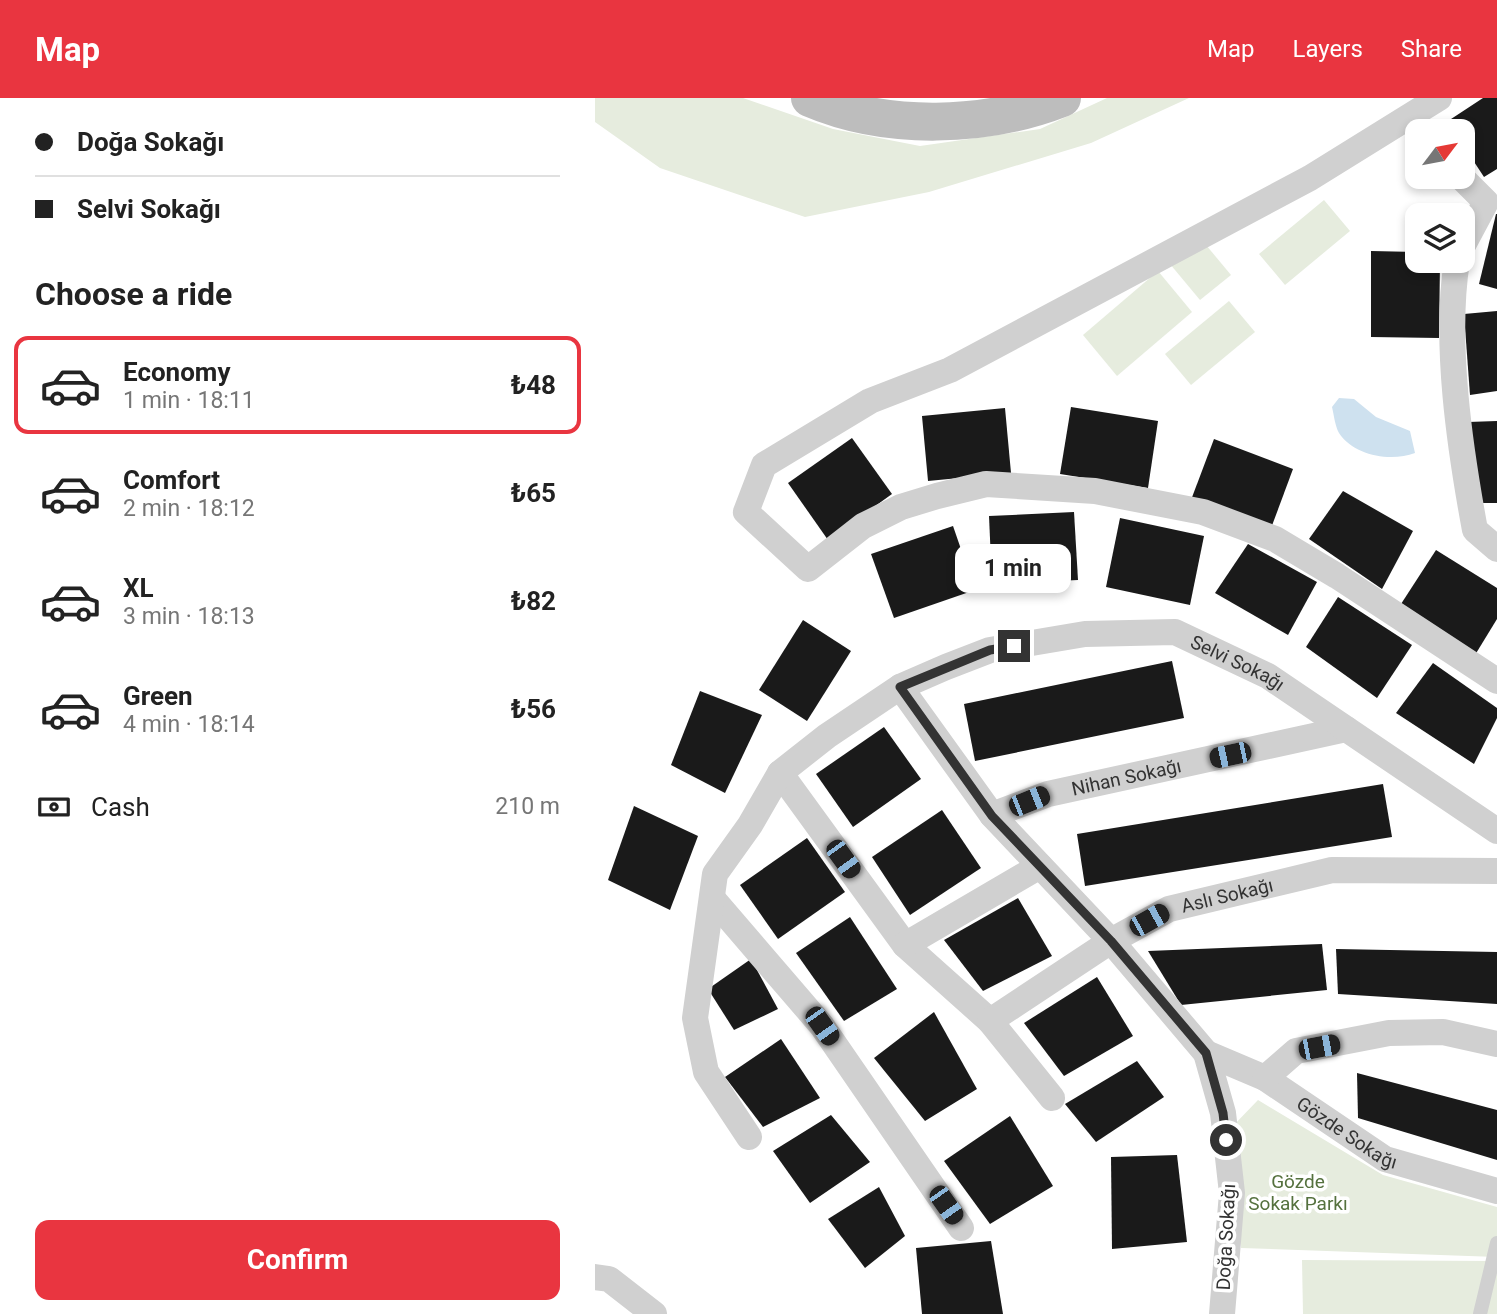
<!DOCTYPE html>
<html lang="en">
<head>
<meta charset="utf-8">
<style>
	:root { --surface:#fff; --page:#f6f6f6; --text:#222; --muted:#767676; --line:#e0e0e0; --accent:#e93540 }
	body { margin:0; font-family:Roboto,sans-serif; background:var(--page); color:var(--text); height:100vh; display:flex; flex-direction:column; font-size:26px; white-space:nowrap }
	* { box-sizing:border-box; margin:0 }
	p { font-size:23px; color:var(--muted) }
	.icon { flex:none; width:38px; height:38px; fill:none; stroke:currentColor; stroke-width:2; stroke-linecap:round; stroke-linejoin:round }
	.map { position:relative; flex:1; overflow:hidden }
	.details { display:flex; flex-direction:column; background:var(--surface); width:595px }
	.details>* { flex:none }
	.guide { display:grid; align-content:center; height:154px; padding:0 35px; background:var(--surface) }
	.needle { width:46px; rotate:58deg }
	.buttons { position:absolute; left:810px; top:21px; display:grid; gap:14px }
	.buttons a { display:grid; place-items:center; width:70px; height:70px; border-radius:14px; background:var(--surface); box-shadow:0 4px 10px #0003; font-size:35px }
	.end { position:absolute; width:32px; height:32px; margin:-16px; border:9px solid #333; background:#fff; box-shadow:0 0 0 4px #fff }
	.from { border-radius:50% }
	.bubble { position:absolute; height:49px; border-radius:14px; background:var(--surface); box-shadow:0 4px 10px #0003; font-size:23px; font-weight:700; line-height:49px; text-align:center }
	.car { position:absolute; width:21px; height:42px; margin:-21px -10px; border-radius:9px; box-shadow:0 0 5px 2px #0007; background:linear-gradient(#222 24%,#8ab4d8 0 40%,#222 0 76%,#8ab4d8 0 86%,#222 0) }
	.guide b { display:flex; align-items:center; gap:24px; height:66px; font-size:26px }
	.guide b+b { border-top:2px solid var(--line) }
	.guide i { width:18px; height:18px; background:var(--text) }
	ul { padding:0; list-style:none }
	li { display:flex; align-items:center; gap:21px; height:98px; margin:0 14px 10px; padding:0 21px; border:4px solid transparent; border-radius:14px }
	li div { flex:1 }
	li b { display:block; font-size:26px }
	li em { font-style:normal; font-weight:700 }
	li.on { border-color:var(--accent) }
	li>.icon { width:63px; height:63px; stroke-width:1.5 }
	h2 { padding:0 35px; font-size:32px; line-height:84px }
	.pay { display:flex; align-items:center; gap:18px; height:77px; padding:0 35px; font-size:26px }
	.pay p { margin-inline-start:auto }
	.primary-button { display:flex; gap:14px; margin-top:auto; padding:14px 35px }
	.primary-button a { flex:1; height:80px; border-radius:14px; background:var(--accent); color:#fff; font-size:28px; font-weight:700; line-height:80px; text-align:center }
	header { display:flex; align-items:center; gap:42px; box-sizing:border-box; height:98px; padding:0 35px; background:var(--accent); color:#fff }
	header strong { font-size:33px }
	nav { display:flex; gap:38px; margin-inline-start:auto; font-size:24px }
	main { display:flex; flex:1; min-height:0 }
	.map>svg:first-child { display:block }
	.green { fill:#e6ecde }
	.water { fill:#cee1ef }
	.building { fill:#1a1a1a }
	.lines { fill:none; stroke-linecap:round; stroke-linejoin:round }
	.lane { stroke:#d0d0d0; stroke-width:14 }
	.street { stroke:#d0d0d0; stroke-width:26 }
	.secondary { stroke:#bdbdbd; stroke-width:38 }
	.route { stroke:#333; stroke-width:9 }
	.labels { text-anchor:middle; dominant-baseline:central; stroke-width:7; stroke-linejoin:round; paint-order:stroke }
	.street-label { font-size:19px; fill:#333; stroke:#fff }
	.park-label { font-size:19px; fill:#55713e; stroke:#fff }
</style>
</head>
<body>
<header>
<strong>Map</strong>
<nav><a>Map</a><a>Layers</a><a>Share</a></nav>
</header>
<main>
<section class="details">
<div class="guide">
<b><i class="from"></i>Doğa Sokağı</b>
<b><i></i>Selvi Sokağı</b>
</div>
<h2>Choose a ride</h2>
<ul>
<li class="on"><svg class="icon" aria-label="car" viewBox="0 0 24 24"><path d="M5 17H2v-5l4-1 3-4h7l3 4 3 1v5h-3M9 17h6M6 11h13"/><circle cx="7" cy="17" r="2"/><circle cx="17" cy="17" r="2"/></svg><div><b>Economy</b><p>1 min · 18:11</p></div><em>₺48</em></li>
<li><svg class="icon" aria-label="car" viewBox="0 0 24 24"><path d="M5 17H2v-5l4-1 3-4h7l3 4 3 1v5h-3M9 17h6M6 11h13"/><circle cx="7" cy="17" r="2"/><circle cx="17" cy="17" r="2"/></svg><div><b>Comfort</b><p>2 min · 18:12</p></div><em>₺65</em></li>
<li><svg class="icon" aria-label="car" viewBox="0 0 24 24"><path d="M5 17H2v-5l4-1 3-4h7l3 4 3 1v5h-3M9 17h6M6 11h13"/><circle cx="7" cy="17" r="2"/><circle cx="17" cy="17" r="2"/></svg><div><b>XL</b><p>3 min · 18:13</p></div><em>₺82</em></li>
<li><svg class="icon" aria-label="car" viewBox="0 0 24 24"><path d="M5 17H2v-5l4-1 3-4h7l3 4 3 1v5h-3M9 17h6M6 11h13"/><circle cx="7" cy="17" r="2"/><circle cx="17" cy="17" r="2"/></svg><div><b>Green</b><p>4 min · 18:14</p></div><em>₺56</em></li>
</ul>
<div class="pay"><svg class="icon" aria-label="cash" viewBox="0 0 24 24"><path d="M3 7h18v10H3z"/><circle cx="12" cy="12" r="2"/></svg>Cash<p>210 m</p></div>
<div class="primary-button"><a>Confirm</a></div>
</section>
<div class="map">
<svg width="902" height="1216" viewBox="0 0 902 1216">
	<rect width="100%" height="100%" fill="#fff"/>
	<!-- green -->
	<g class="green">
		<polygon points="0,0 148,0 238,31 325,48 445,31 512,0 594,0 496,45 334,94 210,119 65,70 0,24"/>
		<polygon points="729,102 755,133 690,187 664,156"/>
		<polygon points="606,141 636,177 605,202 575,166"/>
		<polygon points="563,173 597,214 522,278 488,237"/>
		<polygon points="634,203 660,234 596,287 570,256"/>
		<polygon points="663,1002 788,1077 902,1109 902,1159 646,1150 636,1030"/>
		<polygon points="707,1162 902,1163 902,1216 708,1216"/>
	</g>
	<!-- water -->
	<path class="water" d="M744 300 759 301 781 319 815 333 820 355C796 364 759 358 744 335 740 328 739 317 737 309Z"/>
	<!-- building -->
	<g class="building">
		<polygon points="888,0 902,0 902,71 889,79 868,47 868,33 859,33 853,23"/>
		<polygon points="901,116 902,116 902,191 884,186"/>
		<polygon points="776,153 822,154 822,163 845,163 844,240 776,239"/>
		<polygon points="902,213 902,293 875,297 869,216"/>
		<polygon points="476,309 563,323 553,390 465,376"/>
		<polygon points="410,310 416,375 333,383 327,318"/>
		<polygon points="902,323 902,405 875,405 873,324"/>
		<polygon points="257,340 297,396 233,442 193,385"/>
		<polygon points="619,341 698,371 675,433 596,402"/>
		<polygon points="748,393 818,433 787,491 714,441"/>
		<polygon points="479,414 483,482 397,486 394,418"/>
		<polygon points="525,420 609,438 595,507 511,489"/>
		<polygon points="358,428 380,492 299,520 276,456"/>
		<polygon points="653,446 722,484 693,537 620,495"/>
		<polygon points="841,452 902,490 902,521 880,557 806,506"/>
		<polygon points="743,499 817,547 782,600 711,549"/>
		<polygon points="208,522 256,553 212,623 164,592"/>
		<polygon points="577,563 589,620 380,663 369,606"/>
		<polygon points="838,565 902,610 902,620 879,666 801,615"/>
		<polygon points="105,593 167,617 130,695 76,667"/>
		<polygon points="289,629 326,681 258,729 221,676"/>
		<polygon points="788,686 797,739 490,788 482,736"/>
		<polygon points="39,708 103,738 75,812 13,782"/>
		<polygon points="347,712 386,770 315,817 277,759"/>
		<polygon points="212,740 250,794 183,841 145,787"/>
		<polygon points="423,800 457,858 388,893 349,842"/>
		<polygon points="255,819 302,891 249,923 201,855"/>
		<polygon points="727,846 732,892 586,907 553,853"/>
		<polygon points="741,851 902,854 902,906 743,896"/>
		<polygon points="156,861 183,911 139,932 113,891"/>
		<polygon points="502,879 538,938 469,978 429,925"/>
		<polygon points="339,914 382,991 330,1023 279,960"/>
		<polygon points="186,941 225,1000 168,1029 130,979"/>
		<polygon points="542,963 569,999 501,1044 470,1006"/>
		<polygon points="762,975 902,1012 902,1062 763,1020"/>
		<polygon points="236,1017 275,1064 215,1105 178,1053"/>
		<polygon points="415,1018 458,1088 395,1126 349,1063"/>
		<polygon points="582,1057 592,1144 517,1151 516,1059"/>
		<polygon points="284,1089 310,1138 270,1170 233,1121"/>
		<polygon points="396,1143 408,1216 327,1216 321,1150"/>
	</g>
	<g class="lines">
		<!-- lane -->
		<polyline class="lane" points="885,1216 902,1145"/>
		<!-- street -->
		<g class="street">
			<polyline points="844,0 715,80 355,272 275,303 169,367 151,414 213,471 268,428 306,409 342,398 391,386 500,393 608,414 680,441 742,478 902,583"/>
			<polyline points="866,79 891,104 868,147"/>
			<path d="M862 163C849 244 865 351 880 432L902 451"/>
			<polyline points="305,589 397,717 516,843 611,955 628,1015 637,1095 627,1216"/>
			<polyline points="185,675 310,847 395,923 457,1000"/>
			<path id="s1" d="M397 717 453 696 751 631"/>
			<polyline points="117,800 227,928 366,1130"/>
			<polyline points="310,847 445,768"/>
			<path id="s2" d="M395 923 516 843 574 811 737 772 902 773"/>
			<path id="s3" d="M611 955 670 980 790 1061 902 1093"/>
			<polyline points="670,980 701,953 794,935 848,934 902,946"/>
			<path id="s4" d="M154 1039 111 974 100 920 120 776 155 727 185 675 232 638 305 589 351 569 395 552 490 536 580 534 673 578 902 733"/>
			<polyline points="0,1179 14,1181 59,1216"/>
		</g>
		<!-- secondary -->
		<path class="secondary" d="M215 0C292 33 390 30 467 0"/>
	</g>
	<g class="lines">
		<!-- route -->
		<polyline class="route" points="419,548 395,552 305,589 397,718 516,843 611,955 628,1015 631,1042"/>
	</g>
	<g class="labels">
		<!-- street labels -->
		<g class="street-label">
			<text stroke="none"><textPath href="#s4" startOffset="900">Selvi Sokağı</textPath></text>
			<text stroke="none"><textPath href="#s1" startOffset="140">Nihan Sokağı</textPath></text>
			<text stroke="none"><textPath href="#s2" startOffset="271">Aslı Sokağı</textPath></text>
			<text stroke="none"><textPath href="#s3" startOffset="163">Gözde Sokağı</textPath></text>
			<text transform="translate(631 1139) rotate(-87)">Doğa Sokağı</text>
		</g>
		<!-- park labels -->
		<g class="park-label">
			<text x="703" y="1083">Gözde<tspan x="703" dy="22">Sokak Parkı</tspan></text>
		</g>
	</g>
</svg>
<div class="buttons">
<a><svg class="needle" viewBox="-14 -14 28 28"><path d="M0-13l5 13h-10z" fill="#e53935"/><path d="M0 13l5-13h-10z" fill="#767676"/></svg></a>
<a><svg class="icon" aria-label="layers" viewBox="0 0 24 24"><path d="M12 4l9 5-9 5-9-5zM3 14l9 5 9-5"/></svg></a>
</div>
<i class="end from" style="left:631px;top:1042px"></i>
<i class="end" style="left:419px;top:548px"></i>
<div class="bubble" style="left:360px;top:446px;width:116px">1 min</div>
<i class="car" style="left:635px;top:657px;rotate:258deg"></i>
<i class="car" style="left:434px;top:703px;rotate:68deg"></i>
<i class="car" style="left:248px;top:761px;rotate:144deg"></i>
<i class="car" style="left:554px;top:822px;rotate:61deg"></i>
<i class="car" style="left:227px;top:928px;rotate:145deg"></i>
<i class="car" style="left:724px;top:949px;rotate:79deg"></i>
<i class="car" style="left:351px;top:1107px;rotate:145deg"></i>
</div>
</main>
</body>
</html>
